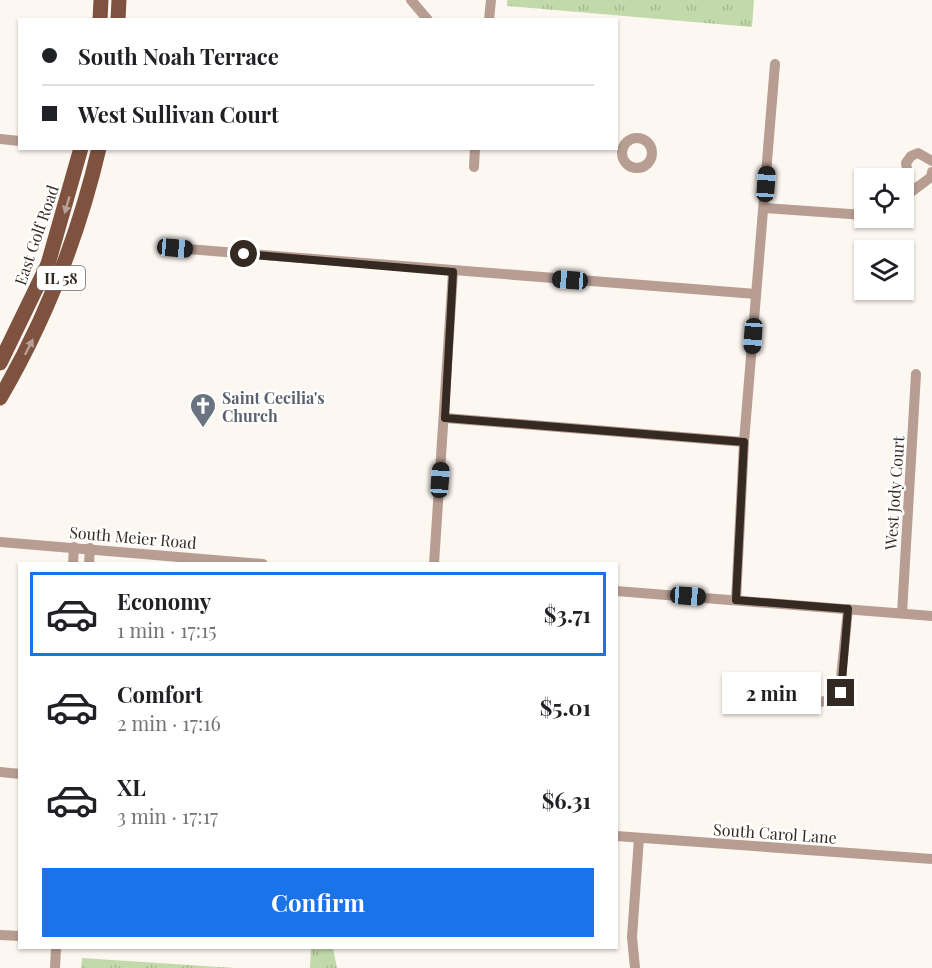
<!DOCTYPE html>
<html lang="en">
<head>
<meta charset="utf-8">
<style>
	:root { --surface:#fff; --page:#f2f2f2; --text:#202124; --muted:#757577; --line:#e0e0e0; --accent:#1a73e8 }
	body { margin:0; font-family:"Playfair Display",serif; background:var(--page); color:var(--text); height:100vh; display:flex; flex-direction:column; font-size:22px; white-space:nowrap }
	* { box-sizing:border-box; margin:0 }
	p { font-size:20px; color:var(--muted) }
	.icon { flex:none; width:33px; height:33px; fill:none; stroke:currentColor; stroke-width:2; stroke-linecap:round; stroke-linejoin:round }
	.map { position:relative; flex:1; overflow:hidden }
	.side { position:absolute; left:18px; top:562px; width:600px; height:387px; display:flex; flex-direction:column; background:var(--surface); border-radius:0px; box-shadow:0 2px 4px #0004 }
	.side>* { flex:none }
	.top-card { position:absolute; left:18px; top:18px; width:600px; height:132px; border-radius:0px; box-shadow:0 2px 4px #0004; display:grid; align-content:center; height:132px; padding:0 24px; background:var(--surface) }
	.buttons { position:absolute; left:854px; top:168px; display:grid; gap:12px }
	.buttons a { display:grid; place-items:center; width:60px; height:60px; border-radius:0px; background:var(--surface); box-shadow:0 2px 4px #0004; font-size:30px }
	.end { position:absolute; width:27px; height:27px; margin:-14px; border:8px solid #352a21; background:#fff; box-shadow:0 0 0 3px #fff }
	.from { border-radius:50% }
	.bubble { position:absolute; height:42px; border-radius:0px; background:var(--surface); box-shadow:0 2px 4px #0004; font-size:20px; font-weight:700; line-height:42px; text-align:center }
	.car { position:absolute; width:18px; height:36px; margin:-18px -9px; border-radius:8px; box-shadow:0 0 4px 2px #0007; background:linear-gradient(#222 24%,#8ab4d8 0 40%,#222 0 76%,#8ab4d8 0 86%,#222 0) }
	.top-card b { display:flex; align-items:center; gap:21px; height:57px; font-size:22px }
	.top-card b+b { border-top:2px solid var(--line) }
	.top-card i { width:15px; height:15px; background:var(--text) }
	ul { padding:10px 0 0; list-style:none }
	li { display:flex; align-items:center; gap:18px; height:84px; margin:0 12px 9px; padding:0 12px; border:3px solid transparent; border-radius:0px }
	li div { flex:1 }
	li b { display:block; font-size:22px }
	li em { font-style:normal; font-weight:700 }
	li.selected { border-color:var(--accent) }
	li>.icon { width:54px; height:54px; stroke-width:1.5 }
	.action { display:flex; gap:12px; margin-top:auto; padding:12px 24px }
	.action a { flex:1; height:69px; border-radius:0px; background:var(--accent); color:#fff; font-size:24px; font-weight:700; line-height:69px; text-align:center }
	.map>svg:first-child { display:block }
	.park { fill:url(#park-tufts) }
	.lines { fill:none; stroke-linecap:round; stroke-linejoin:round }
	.street { stroke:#b79d92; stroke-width:10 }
	.primary { stroke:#7e523f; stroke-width:15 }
	.oneway { fill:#b8a095 }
	.route { stroke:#352a21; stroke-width:8 }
	.labels { text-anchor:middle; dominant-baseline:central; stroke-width:4.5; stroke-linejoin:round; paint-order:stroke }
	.shield { fill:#fff; stroke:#726a64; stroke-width:1.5 }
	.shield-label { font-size:15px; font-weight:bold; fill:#352a21 }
	.street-label { font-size:16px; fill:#352a21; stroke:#fff }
	.worship-label { font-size:16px; font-weight:bold; fill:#5b616d; stroke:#fff; text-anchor:start }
</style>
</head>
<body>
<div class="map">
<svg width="932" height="968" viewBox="0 0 932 968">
	<defs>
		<pattern id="park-tufts" width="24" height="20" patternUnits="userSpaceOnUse" patternTransform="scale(1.5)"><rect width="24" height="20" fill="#c2d9a9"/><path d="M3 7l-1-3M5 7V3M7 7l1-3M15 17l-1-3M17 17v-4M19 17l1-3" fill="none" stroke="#a7ba91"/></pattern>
	</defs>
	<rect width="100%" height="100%" fill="#fdf7f2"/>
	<!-- park -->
	<g class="park">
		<polygon points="507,0 754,0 752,27 507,6"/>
		<polygon points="311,948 333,948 337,968 310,968"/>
		<polygon points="82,958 235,968 81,968"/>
	</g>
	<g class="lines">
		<!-- street -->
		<g class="street">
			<polyline points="411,0 428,20"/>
			<polyline points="489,20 491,0"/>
			<circle cx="637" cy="153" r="15"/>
			<polyline points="0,139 20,141"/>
			<polyline points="474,167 475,148"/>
			<polyline points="911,192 906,163 911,156 918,153 932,161"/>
			<polyline points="903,198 931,177 932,172"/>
			<polyline points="765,208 864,215"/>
			<polyline points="175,248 756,294"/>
			<polyline points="445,418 744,442"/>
			<polyline points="0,542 263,564"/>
			<polyline points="73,564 74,547"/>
			<polyline points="89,564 90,548"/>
			<polyline points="434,564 453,272"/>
			<polyline points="616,591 932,616"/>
			<polyline points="736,600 744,442 775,64"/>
			<polyline points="902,613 916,374"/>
			<polyline points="806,706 839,697 848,609"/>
			<polyline points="0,772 20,774"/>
			<polyline points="616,836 932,859"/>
			<polyline points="0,935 20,936"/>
			<polyline points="55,968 56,948"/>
			<polyline points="635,968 632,937 639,838"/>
		</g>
		<!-- primary -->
		<g class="primary">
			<polyline points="100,20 101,0"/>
			<polyline points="118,20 119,0"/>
			<polyline points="0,363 48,264 81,148"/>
			<path d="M0 398C46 319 78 238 99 148"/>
		</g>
	</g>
	<!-- one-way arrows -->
	<defs><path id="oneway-solid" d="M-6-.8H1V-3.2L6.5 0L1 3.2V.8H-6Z" transform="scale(1.5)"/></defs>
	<g class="oneway">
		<use href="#oneway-solid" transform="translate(67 205) rotate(106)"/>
		<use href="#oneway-solid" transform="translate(29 347) rotate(-63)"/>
	</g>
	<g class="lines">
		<!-- route -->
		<polyline class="route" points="244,254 453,272 445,418 744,442 736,600 848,609 841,693"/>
	</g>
	<!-- icons -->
	<defs>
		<symbol id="church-pin" viewBox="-11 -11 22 30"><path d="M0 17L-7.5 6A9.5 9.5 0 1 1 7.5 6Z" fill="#6b7280" stroke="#fff"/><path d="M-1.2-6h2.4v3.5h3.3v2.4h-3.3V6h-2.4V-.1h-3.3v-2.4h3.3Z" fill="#fff"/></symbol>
	</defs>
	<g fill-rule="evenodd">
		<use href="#church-pin" x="188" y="391" width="30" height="40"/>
	</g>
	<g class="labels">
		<!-- shield labels -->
		<rect class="shield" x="37" y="266" width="48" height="24" rx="4.5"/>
		<g class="shield-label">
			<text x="61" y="278">IL 58</text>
		</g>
		<!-- street labels -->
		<g class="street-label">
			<text transform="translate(36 235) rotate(-71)">East Golf Road</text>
			<text transform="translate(894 493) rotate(-86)">West Jody Court</text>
			<text transform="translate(133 537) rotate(5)">South Meier Road</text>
			<text transform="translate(775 833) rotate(4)">South Carol Lane</text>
		</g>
		<!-- worship labels -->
		<g class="worship-label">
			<text x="222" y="397">Saint Cecilia's<tspan x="222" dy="18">Church</tspan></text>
		</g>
	</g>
</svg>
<div class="buttons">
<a><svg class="icon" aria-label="locate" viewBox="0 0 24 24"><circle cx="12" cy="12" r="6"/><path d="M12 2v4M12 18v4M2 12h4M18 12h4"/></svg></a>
<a><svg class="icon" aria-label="layers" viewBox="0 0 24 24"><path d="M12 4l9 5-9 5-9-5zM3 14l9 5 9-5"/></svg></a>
</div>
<i class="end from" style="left:244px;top:254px"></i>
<i class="end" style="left:841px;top:693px"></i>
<div class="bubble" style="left:722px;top:672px;width:99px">2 min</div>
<i class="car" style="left:766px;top:184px;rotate:4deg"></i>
<i class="car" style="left:175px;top:248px;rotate:95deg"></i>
<i class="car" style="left:570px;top:280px;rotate:274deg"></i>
<i class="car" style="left:753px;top:336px;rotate:184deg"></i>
<i class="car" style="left:440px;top:480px;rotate:4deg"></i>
<i class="car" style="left:688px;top:596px;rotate:94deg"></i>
<div class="top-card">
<b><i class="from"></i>South Noah Terrace</b>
<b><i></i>West Sullivan Court</b>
</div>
<section class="side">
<ul>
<li class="selected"><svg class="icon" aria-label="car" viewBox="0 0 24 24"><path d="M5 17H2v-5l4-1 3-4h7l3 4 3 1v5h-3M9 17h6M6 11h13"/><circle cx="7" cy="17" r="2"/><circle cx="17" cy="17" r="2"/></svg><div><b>Economy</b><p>1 min · 17:15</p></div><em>$3.71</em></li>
<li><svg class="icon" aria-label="car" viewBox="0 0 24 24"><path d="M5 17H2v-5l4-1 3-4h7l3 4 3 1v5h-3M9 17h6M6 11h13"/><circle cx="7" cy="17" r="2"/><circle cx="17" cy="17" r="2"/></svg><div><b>Comfort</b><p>2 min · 17:16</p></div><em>$5.01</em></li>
<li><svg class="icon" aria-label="car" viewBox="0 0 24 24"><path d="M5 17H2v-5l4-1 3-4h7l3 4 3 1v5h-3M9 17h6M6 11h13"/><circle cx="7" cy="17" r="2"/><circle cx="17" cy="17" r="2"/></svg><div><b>XL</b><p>3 min · 17:17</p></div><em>$6.31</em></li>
</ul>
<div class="action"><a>Confirm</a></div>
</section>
</div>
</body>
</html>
